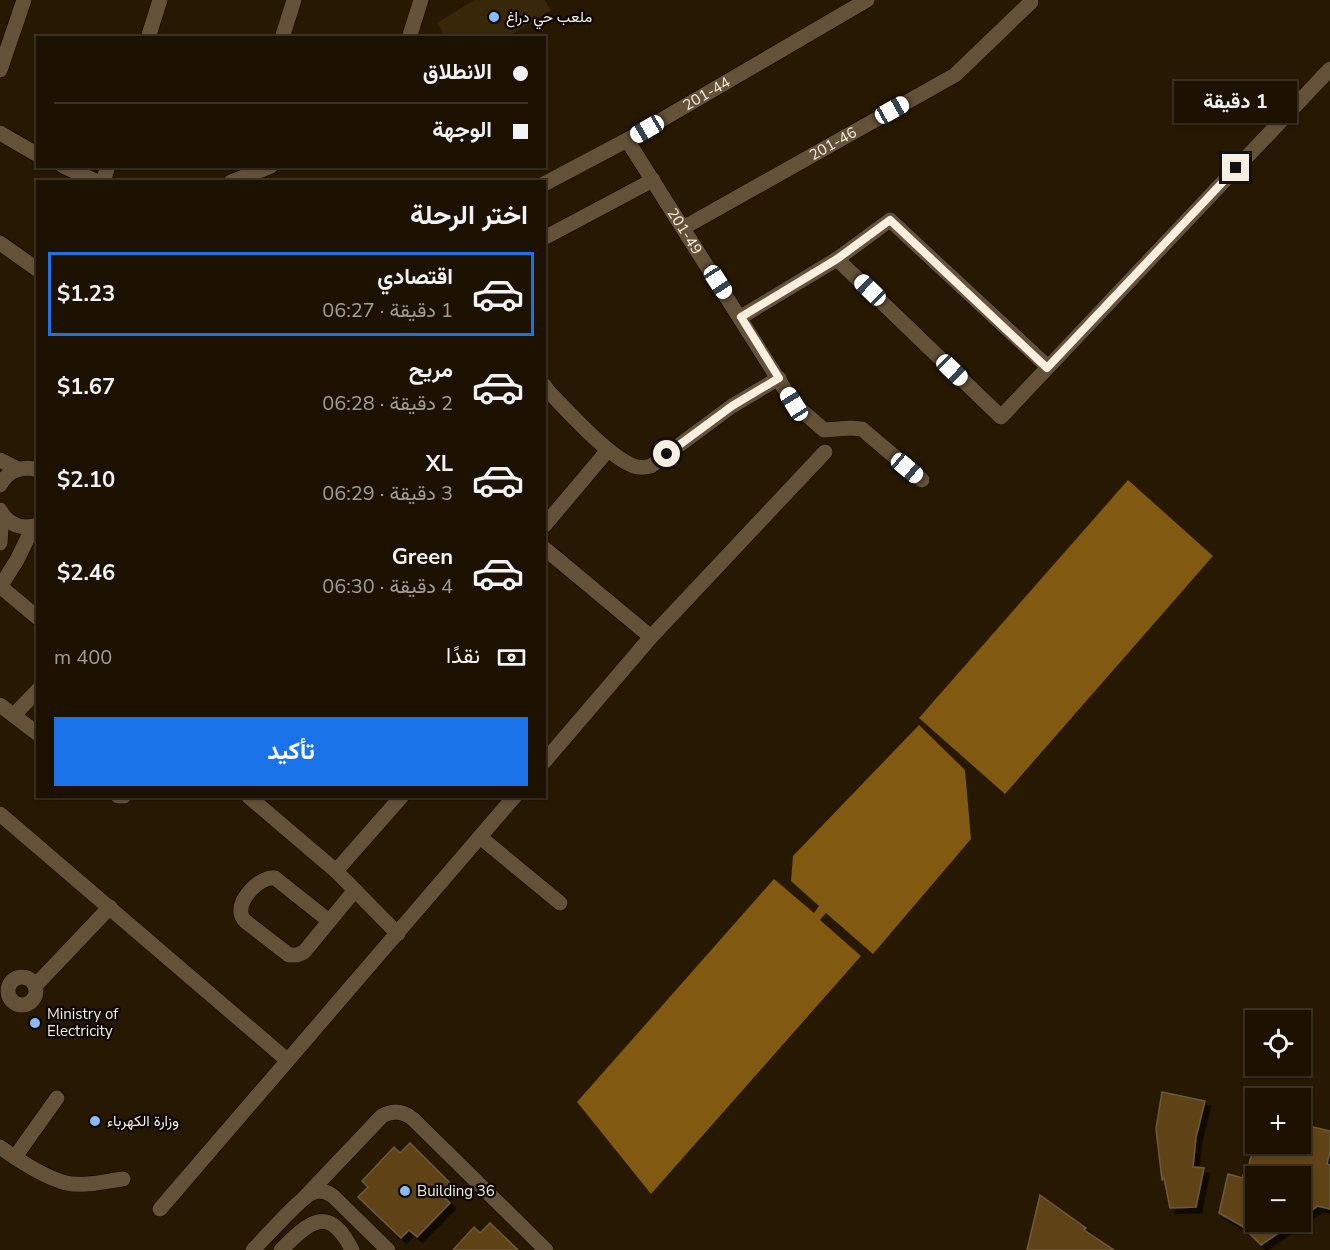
<!DOCTYPE html>
<html lang="ar">
<head>
<meta charset="utf-8">
<style>
	:root { --surface:#1d1201; --page:#251b0b; --text:#f1f3f6; --muted:#a09e99; --line:#3b3223; --accent:#1a73e8 }
	body { margin:0; font-family:"Nunito Sans",Vazirmatn,sans-serif; background:var(--page); color:var(--text); direction:rtl; height:100vh; display:flex; flex-direction:column; font-size:22px; white-space:nowrap }
	* { box-sizing:border-box; margin:0 }
	p { font-size:20px; color:var(--muted) }
	.icon { flex:none; width:33px; height:33px; fill:none; stroke:currentColor; stroke-width:2; stroke-linecap:round; stroke-linejoin:round }
	.map { position:relative; flex:1; overflow:hidden; direction:ltr }
	.details { position:absolute; left:36px; top:180px; width:510px; height:618px; display:flex; flex-direction:column; background:var(--surface); border-radius:0px; box-shadow:0 2px 4px #0004,0 0 0 2px var(--line); direction:rtl }
	.details>* { flex:none }
	.guide { position:absolute; left:36px; top:36px; width:510px; height:132px; border-radius:0px; box-shadow:0 2px 4px #0004,0 0 0 2px var(--line); direction:rtl; display:grid; align-content:center; height:132px; padding:0 18px; background:var(--surface) }
	.tools { position:absolute; left:1245px; top:1010px; display:grid; gap:12px }
	.tools a { display:grid; place-items:center; width:66px; height:66px; border-radius:0px; background:var(--surface); box-shadow:0 2px 4px #0004,0 0 0 2px var(--line); font-size:30px }
	.end { position:absolute; width:27px; height:27px; margin:-14px; border:8px solid #f9efe0; background:#111; box-shadow:0 0 0 3px #111 }
	.from { border-radius:50% }
	.bubble { position:absolute; height:42px; border-radius:0px; background:var(--surface); box-shadow:0 2px 4px #0004,0 0 0 2px var(--line); font-size:20px; font-weight:700; line-height:42px; text-align:center; direction:rtl }
	.car { position:absolute; width:18px; height:36px; margin:-18px -9px; border-radius:8px; box-shadow:0 0 4px 2px #0007; background:linear-gradient(#fff 24%,#345 0 40%,#fff 0 76%,#345 0 86%,#fff 0) }
	.guide b { display:flex; align-items:center; gap:21px; height:57px; font-size:22px }
	.guide b+b { border-top:2px solid var(--line) }
	.guide i { width:15px; height:15px; background:var(--text) }
	ul { padding:0; list-style:none }
	li { display:flex; align-items:center; gap:18px; height:84px; margin:0 12px 9px; padding:0 6px; border:3px solid transparent; border-radius:0px }
	li div { flex:1 }
	li b { display:block; font-size:22px }
	li em { font-style:normal; font-weight:700 }
	li.active { border-color:var(--accent) }
	li>.icon { width:54px; height:54px; stroke-width:1.5 }
	h2 { padding:0 18px; font-size:27px; line-height:72px }
	.pay { display:flex; align-items:center; gap:15px; height:66px; padding:0 18px; font-size:22px }
	.pay p { margin-inline-start:auto }
	.action { display:flex; gap:12px; margin-top:auto; padding:12px 18px }
	.action a { flex:1; height:69px; border-radius:0px; background:var(--accent); color:#fff; font-size:24px; font-weight:700; line-height:69px; text-align:center }
	.map>svg:first-child { display:block }
	.green { fill:#392709 }
	.water { fill:#815911 }
	.building { fill:#5f4213; stroke:#6c5a40; stroke-width:1.5; filter:url(#shadow) }
	.lines { fill:none; stroke-linecap:round; stroke-linejoin:round }
	.minor-casing { stroke:#0f0300; stroke-width:16 }
	.minor { stroke:#635138; stroke-width:15 }
	.route { stroke:#f9efe0; stroke-width:8 }
	.poi-dot { fill:#89bafc; stroke:#0a0501; stroke-width:2 }
	.labels { text-anchor:middle; dominant-baseline:central; stroke-width:4.5; stroke-linejoin:round; paint-order:stroke }
	.poi-label { font-size:15px; fill:#f9efe0; stroke:#0a0501; text-anchor:start }
	.street-label { font-size:15px; fill:#f9efe0; stroke:#0a0501 }
</style>
</head>
<body>
<div class="map">
<svg width="1330" height="1250" viewBox="0 0 1330 1250">
	<defs>
		<filter id="shadow"><feDropShadow dx="5.5" dy="5.5" stdDeviation="0" flood-color="#0009"/></filter>
	</defs>
	<rect width="100%" height="100%" fill="#271801"/>
	<!-- green -->
	<polygon class="green" points="474,0 545,0 551,10 508,37 446,37 437,23"/>
	<!-- water -->
	<g class="water">
		<polygon points="1128,480 1213,556 1005,794 919,718"/>
		<polygon points="919,725 965,770 971,839 873,954 826,913 820,920 861,956 651,1194 577,1102 774,879 814,913 819,906 791,881 793,856"/>
	</g>
	<!-- building -->
	<g class="building">
		<polygon points="1162,1092 1205,1101 1196,1137 1193,1167 1204,1168 1196,1207 1170,1208 1164,1178 1162,1180 1156,1129"/>
		<polygon points="1300,1124 1330,1131 1330,1152 1327,1164 1330,1165 1330,1209 1318,1206 1300,1218 1300,1176 1256,1176 1256,1221 1296,1221 1261,1245 1242,1226 1219,1213 1228,1174 1243,1178 1243,1175 1246,1175 1255,1143 1300,1143"/>
		<polygon points="410,1143 453,1186 443,1196 450,1203 417,1237 409,1230 401,1238 358,1197 368,1187 362,1181 394,1147 400,1153"/>
		<polygon points="1040,1195 1086,1228 1084,1230 1114,1250 1027,1250"/>
		<polygon points="490,1223 518,1250 453,1250 474,1227 480,1233"/>
	</g>
	<g class="lines">
		<defs>
			<g id="minor">
				<polyline points="148,38 160,0"/>
				<polyline points="282,38 294,0"/>
				<polyline points="409,38 421,0"/>
				<polyline points="0,70 24,0"/>
				<polyline points="0,133 38,155"/>
				<path id="s1" d="M627 140 794 404 824 430 850 428 862 429 922 480"/>
				<polyline points="63,166 98,182"/>
				<polyline points="103,182 108,166"/>
				<polyline points="231,182 271,166"/>
				<path id="s2" d="M544 184 627 140 867 0"/>
				<path id="s3" d="M683 228 955 75 1031 2 1029 0"/>
				<polyline points="544,238 653,180"/>
				<polyline points="0,243 38,270"/>
				<polyline points="837,259 1001,417 1330,69"/>
				<polyline points="741,317 837,259 890,220 1048,367"/>
				<path d="M544 385 549 392C569 412 611 460 637 467 642 468 646 467 651 466L732 406 779 378"/>
				<polyline points="0,460 18,469"/>
				<path d="M0 485C8 471 22 465 38 470"/>
				<path d="M0 510C8 525 21 530 38 525"/>
				<polyline points="544,526 608,450"/>
				<polyline points="0,543 2,514"/>
				<polyline points="544,548 651,637"/>
				<polyline points="0,587 17,560 33,527"/>
				<polyline points="1,587 38,618"/>
				<polyline points="0,705 38,734"/>
				<polyline points="14,715 38,690"/>
				<polyline points="544,762 651,637 825,452"/>
				<polyline points="118,796 124,796"/>
				<polyline points="248,796 336,871 398,934"/>
				<polyline points="0,814 287,1060"/>
				<polyline points="480,837 560,903"/>
				<polyline points="336,871 402,796"/>
				<path d="M329 921 275 878C261 876 239 897 241 913 241 915 243 919 245 921L289 955H297L304 952 355 890"/>
				<circle cx="22" cy="991" r="14"/>
				<polyline points="35,986 110,907"/>
				<path d="M0 1147C18 1160 45 1177 66 1183 83 1187 106 1181 123 1179"/>
				<polyline points="15,1157 57,1098"/>
				<path d="M305 1197 382 1116C393 1110 403 1111 413 1119L546 1250"/>
				<polyline points="160,1209 515,796"/>
				<path d="M253 1250C265 1238 300 1198 312 1193 320 1189 328 1192 334 1197L388 1250"/>
				<path d="M281 1250C309 1222 329 1203 352 1250"/>
			</g>
		</defs>
		<!-- minor casing -->
		<use href="#minor" class="minor-casing"/>
		<!-- minor -->
		<use href="#minor" class="minor"/>
	</g>
	<g class="lines">
		<!-- route -->
		<polyline class="route" points="667,454 732,406 779,378 741,317 837,259 890,220 1047,368 1236,168"/>
	</g>
	<!-- markers -->
	<g class="poi-dot">
		<circle cx="494" cy="17" r="6"/>
		<circle cx="35" cy="1023" r="6"/>
		<circle cx="95" cy="1121" r="6"/>
		<circle cx="405" cy="1191" r="6"/>
	</g>
	<g class="labels">
		<!-- poi labels -->
		<g class="poi-label">
			<text x="506" y="17">ملعب حي دراغ</text>
			<text x="47" y="1014">Ministry of<tspan x="47" dy="17">Electricity</tspan></text>
			<text x="107" y="1121">وزارة الكهرباء</text>
			<text x="417" y="1191">Building 36</text>
		</g>
		<!-- street labels -->
		<g class="street-label">
			<text stroke="none"><textPath href="#s2" startOffset="186">201-44</textPath></text>
			<text stroke="none"><textPath href="#s3" startOffset="172">201-46</textPath></text>
			<text stroke="none"><textPath href="#s1" startOffset="108">201-49</textPath></text>
		</g>
	</g>
</svg>
<div class="tools">
<a><svg class="icon" aria-label="locate" viewBox="0 0 24 24"><circle cx="12" cy="12" r="6"/><path d="M12 2v4M12 18v4M2 12h4M18 12h4"/></svg></a>
<a>+</a>
<a>−</a>
</div>
<i class="end from" style="left:667px;top:454px"></i>
<i class="end" style="left:1236px;top:168px"></i>
<div class="bubble" style="left:1174px;top:81px;width:123px">1 دقيقة</div>
<i class="car" style="left:892px;top:110px;rotate:61deg"></i>
<i class="car" style="left:647px;top:129px;rotate:240deg"></i>
<i class="car" style="left:718px;top:282px;rotate:147deg"></i>
<i class="car" style="left:870px;top:290px;rotate:314deg"></i>
<i class="car" style="left:952px;top:370px;rotate:134deg"></i>
<i class="car" style="left:794px;top:404px;rotate:328deg"></i>
<i class="car" style="left:907px;top:468px;rotate:130deg"></i>
<div class="guide">
<b><i class="from"></i>الانطلاق</b>
<b><i></i>الوجهة</b>
</div>
<section class="details">
<h2>اختر الرحلة</h2>
<ul>
<li class="active"><svg class="icon" aria-label="car" viewBox="0 0 24 24"><path d="M5 17H2v-5l4-1 3-4h7l3 4 3 1v5h-3M9 17h6M6 11h13"/><circle cx="7" cy="17" r="2"/><circle cx="17" cy="17" r="2"/></svg><div><b>اقتصادي</b><p>1 دقيقة · 06:27</p></div><em>$1.23</em></li>
<li><svg class="icon" aria-label="car" viewBox="0 0 24 24"><path d="M5 17H2v-5l4-1 3-4h7l3 4 3 1v5h-3M9 17h6M6 11h13"/><circle cx="7" cy="17" r="2"/><circle cx="17" cy="17" r="2"/></svg><div><b>مريح</b><p>2 دقيقة · 06:28</p></div><em>$1.67</em></li>
<li><svg class="icon" aria-label="car" viewBox="0 0 24 24"><path d="M5 17H2v-5l4-1 3-4h7l3 4 3 1v5h-3M9 17h6M6 11h13"/><circle cx="7" cy="17" r="2"/><circle cx="17" cy="17" r="2"/></svg><div><b>XL</b><p>3 دقيقة · 06:29</p></div><em>$2.10</em></li>
<li><svg class="icon" aria-label="car" viewBox="0 0 24 24"><path d="M5 17H2v-5l4-1 3-4h7l3 4 3 1v5h-3M9 17h6M6 11h13"/><circle cx="7" cy="17" r="2"/><circle cx="17" cy="17" r="2"/></svg><div><b>Green</b><p>4 دقيقة · 06:30</p></div><em>$2.46</em></li>
</ul>
<div class="pay"><svg class="icon" aria-label="cash" viewBox="0 0 24 24"><path d="M3 7h18v10H3z"/><circle cx="12" cy="12" r="2"/></svg>نقدًا<p>400 m</p></div>
<div class="action"><a>تأكيد</a></div>
</section>
</div>
</body>
</html>
